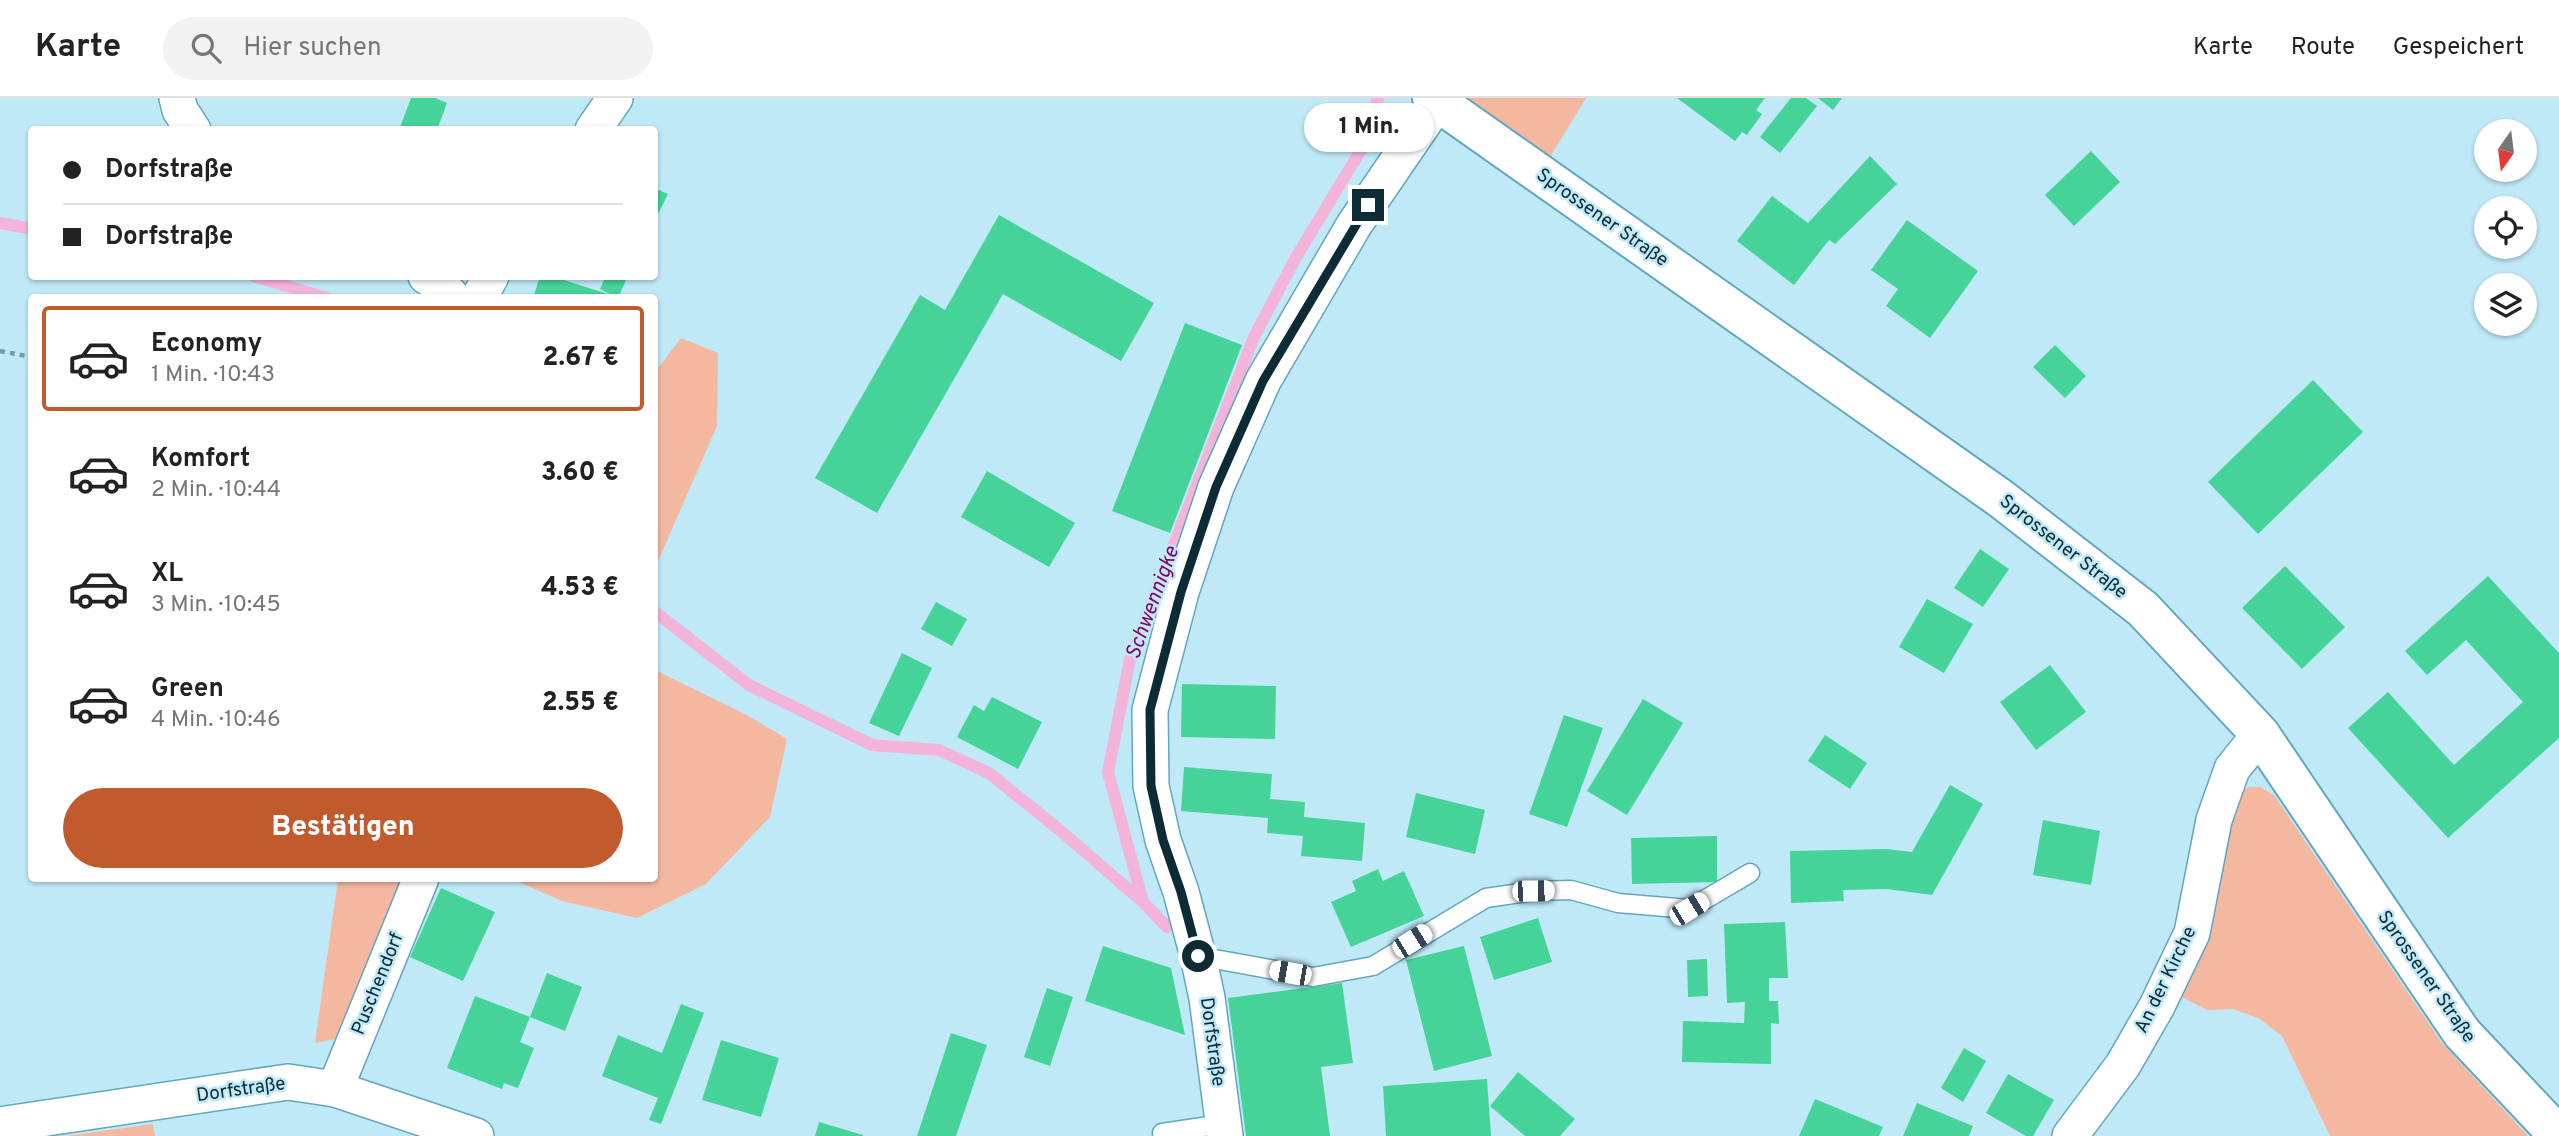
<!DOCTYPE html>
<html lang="de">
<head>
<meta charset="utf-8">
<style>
	:root { --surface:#fff; --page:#f2f2f2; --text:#222; --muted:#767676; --line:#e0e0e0; --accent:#c15b2e }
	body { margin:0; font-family:Overpass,sans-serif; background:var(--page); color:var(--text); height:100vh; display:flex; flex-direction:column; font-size:26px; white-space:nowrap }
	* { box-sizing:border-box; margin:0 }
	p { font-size:23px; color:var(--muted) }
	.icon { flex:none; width:38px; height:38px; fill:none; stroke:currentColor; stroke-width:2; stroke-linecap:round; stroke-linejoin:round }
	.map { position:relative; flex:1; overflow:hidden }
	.details { position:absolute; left:28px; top:196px; width:630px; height:588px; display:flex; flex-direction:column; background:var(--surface); border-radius:7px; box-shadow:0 2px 5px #0004 }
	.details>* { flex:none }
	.banner { position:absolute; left:28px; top:28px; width:630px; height:154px; border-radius:7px; box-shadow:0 2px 5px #0004; display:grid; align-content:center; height:154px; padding:0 35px; background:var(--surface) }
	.needle { width:46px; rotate:194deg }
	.buttons { position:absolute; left:2474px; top:21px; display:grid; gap:14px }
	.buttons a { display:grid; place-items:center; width:63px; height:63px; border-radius:50%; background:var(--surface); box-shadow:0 2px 5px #0004; font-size:35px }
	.end { position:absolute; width:32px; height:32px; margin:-16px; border:9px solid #0d2b35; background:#fff; box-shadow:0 0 0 4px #fff }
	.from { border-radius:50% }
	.bubble { position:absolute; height:49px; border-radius:24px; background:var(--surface); box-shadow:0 2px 5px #0004; font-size:23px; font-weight:800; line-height:49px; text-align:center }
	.car { position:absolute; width:21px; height:42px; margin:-21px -10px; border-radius:9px; box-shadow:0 0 5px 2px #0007; background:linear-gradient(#fff 24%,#345 0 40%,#fff 0 76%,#345 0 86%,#fff 0) }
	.banner b { display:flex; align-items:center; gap:24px; height:66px; font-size:26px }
	.banner b+b { border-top:2px solid var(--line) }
	.banner i { width:18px; height:18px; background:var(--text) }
	ul { padding:12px 0 0; list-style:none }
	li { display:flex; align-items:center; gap:21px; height:105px; margin:0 14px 10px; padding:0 21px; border:4px solid transparent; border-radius:7px }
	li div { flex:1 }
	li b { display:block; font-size:26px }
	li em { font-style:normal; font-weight:800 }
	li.active { border-color:var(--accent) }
	li>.icon { width:63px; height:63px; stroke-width:1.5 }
	.cta { display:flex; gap:14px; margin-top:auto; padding:14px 35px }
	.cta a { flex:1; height:80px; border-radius:42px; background:var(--accent); color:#fff; font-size:28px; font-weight:800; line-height:80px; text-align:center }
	header { display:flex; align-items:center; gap:42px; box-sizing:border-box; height:98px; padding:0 35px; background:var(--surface); border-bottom:2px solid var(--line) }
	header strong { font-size:33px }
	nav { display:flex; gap:38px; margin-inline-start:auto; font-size:24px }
	.search { width:490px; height:63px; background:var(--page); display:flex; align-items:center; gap:18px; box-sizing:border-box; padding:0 24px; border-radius:38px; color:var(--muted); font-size:26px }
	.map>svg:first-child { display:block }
	.green { fill:#f4b79f }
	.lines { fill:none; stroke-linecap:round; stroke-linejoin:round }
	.stream { stroke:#f3b4da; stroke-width:12 }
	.building { fill:#45d39a }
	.service-casing { stroke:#62a7bf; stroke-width:21 }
	.minor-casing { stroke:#62a7bf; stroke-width:38 }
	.tertiary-casing { stroke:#62a7bf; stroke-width:42 }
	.path { stroke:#769ba8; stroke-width:4.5; stroke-dasharray:5 5; stroke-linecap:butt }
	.service { stroke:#fff; stroke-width:18 }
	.minor { stroke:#fff; stroke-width:35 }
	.tertiary { stroke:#fff; stroke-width:38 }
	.route { stroke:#0d2b35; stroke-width:9 }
	.labels { text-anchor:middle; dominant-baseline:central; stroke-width:5; stroke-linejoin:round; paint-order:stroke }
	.street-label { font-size:19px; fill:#0d2b35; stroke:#c0e9f8 }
	.water-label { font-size:21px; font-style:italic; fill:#850365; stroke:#c0e9f8 }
</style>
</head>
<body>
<header>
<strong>Karte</strong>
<div class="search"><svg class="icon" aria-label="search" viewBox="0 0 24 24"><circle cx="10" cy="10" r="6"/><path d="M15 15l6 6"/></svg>Hier suchen</div>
<nav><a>Karte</a><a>Route</a><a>Gespeichert</a></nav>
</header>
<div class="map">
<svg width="2559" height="1038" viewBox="0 0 2559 1038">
	<rect width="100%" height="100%" fill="#c0e9f8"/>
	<!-- green -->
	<g class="green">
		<polygon points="1435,0 1586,0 1541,74"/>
		<polygon points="681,240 718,255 717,328 655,470 655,274"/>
		<polygon points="655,568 659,574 745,616 787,641 770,719 706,786 637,820 562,803 512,781 654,780"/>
		<polygon points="2248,689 2260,689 2274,697 2442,945 2528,1038 2330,1038 2282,938 2258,920 2233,911 2207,912 2176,896 2235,700"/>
		<polygon points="338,781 402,781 340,940 315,945"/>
		<polygon points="153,1026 155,1038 66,1038"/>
	</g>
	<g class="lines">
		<!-- stream -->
		<g class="stream">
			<polyline points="0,125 32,131"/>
			<polyline points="253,178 327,200"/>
			<polyline points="654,513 749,587 872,647 939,652 989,675 1062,734 1143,804"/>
			<polyline points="1167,829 1143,804 1108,674 1130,561 1254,239 1295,161 1364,47 1378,0"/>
		</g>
	</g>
	<!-- building -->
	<g class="building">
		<polygon points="411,0 435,0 447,5 437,32 399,32"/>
		<polygon points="1677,0 1765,0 1756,12 1762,16 1747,37 1742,34 1735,43"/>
		<polygon points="1791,0 1806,0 1817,8 1780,55 1760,39"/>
		<polygon points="1818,0 1842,0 1833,12"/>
		<polygon points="2091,53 2120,84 2074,128 2045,97"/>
		<polygon points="1870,58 1897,86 1835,146 1829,142 1794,187 1737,143 1772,98 1808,125"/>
		<polygon points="654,90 668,96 654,124"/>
		<polygon points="999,117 1154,205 1121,263 1003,196 877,415 815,380 920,197 945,212"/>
		<polygon points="1907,122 1978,173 1930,240 1886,208 1898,191 1871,172"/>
		<polygon points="540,178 551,178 611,197 610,200 533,200"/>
		<polygon points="606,178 628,178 618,200 600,191"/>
		<polygon points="1185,225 1242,247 1170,435 1112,413"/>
		<polygon points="2055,247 2086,278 2065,300 2033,269"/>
		<polygon points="2313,282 2363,334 2258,436 2208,384"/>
		<polygon points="987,373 1075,425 1049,469 961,419"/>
		<polygon points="1980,451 2009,471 1983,509 1954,490"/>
		<polygon points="2285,468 2345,529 2302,571 2242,510"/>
		<polygon points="2488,478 2559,555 2559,640 2448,740 2348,630 2388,594 2454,667 2523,604 2466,542 2427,577 2405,553"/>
		<polygon points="1927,501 1973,526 1944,575 1899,549"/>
		<polygon points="936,504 967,521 952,548 921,531"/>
		<polygon points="902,555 932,570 899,638 869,625"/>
		<polygon points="2050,567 2086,614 2036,652 2000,604"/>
		<polygon points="1182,586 1276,588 1275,641 1181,639"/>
		<polygon points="992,599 1042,624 1018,671 957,639 974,607 984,613"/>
		<polygon points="1643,601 1683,625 1627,717 1587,693"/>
		<polygon points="1564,617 1603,630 1567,729 1529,716"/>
		<polygon points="1825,637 1867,665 1850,691 1808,663"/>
		<polygon points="1184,669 1272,676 1270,701 1305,704 1304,719 1365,725 1362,763 1301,758 1303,738 1267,735 1268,720 1181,713"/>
		<polygon points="1950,687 1983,706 1932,797 1887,791 1843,792 1844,803 1791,805 1790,753 1887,751 1912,754"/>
		<polygon points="1416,695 1485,712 1475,756 1406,739"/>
		<polygon points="2043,722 2100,733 2091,787 2033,777"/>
		<polygon points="1717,738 1717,784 1632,786 1631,740"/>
		<polygon points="1378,771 1383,783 1404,773 1424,818 1351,849 1331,804 1356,793 1352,783"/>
		<polygon points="441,790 495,814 463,883 410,859"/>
		<polygon points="1538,820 1552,864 1494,882 1480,839"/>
		<polygon points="1785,824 1788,880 1769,880 1769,903 1778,903 1779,926 1771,925 1771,966 1682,964 1683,923 1744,925 1745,904 1727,905 1724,826"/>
		<polygon points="1103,848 1171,870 1185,937 1085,903"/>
		<polygon points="1464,848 1492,958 1434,973 1406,862"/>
		<polygon points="1707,861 1708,898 1688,899 1687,862"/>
		<polygon points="547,875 582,889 565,933 530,919"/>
		<polygon points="1342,885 1353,965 1321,969 1330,1038 1246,1038 1228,900"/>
		<polygon points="1047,890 1073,899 1050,968 1024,959"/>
		<polygon points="475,898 530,919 520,944 534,950 518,990 504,985 502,991 447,970"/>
		<polygon points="681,906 704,915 661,1026 649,1022 658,1000 602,978 618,937 662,955"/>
		<polygon points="951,935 987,947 956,1038 917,1038"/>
		<polygon points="721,942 779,960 761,1019 702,1002"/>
		<polygon points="1964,950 1986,963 1963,1004 1941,990"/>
		<polygon points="1518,974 1575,1021 1560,1038 1525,1038 1490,1008"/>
		<polygon points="2008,976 2054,1002 2033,1038 2026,1038 1986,1015"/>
		<polygon points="1487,981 1491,1038 1386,1038 1383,988"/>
		<polygon points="1815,1001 1883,1029 1879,1038 1799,1038"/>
		<polygon points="1917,1005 1973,1028 1969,1038 1903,1038"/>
		<polygon points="819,1024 863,1037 863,1038 815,1038"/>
	</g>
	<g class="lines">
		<defs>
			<g id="service">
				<polyline points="1198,858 1313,879 1373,868 1486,800 1533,793 1571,792 1618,805 1689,811 1750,775"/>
				<polyline points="1162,1035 1223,1026"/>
			</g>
			<g id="minor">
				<polyline points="177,0 180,12 193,32"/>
				<polyline points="593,32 615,0"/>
				<polyline points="426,178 443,189 453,200"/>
				<polyline points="479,200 491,178"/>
				<polyline points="335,991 421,780"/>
				<polyline points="0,1027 288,984 335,991 476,1038"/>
				<polyline points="1225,1038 1207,900 1198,858 1181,794 1163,742 1151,688 1150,612 1181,494 1216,389 1263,283 1354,127 1438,4"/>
				<polyline points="2070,1038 2123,967 2157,908 2192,835 2214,722 2232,671 2260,636"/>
			</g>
			<polyline id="tertiary" points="1432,0 2000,400 2143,511 2260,636 2462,935 2559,1038"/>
		</defs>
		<!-- service casing -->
		<use href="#service" class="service-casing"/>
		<!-- minor casing -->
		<use href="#minor" class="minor-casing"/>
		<!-- tertiary casing -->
		<use href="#tertiary" class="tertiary-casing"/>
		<!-- path -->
		<polyline class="path" points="0,253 32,259"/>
		<!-- service -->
		<use href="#service" class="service"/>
		<!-- minor -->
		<use href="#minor" class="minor"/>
		<!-- tertiary -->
		<use href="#tertiary" class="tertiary"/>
	</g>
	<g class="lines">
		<!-- route -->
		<polyline class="route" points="1198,858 1181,794 1163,742 1151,688 1150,612 1181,494 1216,389 1263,283 1368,107"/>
	</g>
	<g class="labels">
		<!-- street labels -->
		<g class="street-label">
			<text transform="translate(1602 120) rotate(35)">Sprossener Straße</text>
			<text transform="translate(2063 449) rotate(38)">Sprossener Straße</text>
			<text transform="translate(2426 879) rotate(55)">Sprossener Straße</text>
			<text transform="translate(2166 882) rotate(-64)">An der Kirche</text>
			<text transform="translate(378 886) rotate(-68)">Puschendorf</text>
			<text transform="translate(1212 944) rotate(82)">Dorfstraße</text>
			<text transform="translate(241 992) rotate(-8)">Dorfstraße</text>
		</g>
		<!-- water labels -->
		<g class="water-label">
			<text transform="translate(1153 505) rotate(-70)">Schwennigke</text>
		</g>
	</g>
</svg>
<div class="buttons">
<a><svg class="needle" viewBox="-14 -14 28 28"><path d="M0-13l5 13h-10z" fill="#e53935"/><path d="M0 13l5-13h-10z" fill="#767676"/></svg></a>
<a><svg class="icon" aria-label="locate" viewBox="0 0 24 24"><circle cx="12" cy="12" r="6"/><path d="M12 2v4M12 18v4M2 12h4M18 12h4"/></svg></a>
<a><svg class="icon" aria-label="layers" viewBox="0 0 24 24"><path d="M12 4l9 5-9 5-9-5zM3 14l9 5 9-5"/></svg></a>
</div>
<i class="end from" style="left:1198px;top:858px"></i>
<i class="end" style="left:1368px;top:107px"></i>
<div class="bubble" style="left:1304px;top:5px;width:130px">1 Min.</div>
<i class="car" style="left:1533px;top:793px;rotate:89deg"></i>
<i class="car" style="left:1689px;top:811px;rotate:59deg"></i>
<i class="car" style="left:1412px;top:843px;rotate:58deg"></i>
<i class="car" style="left:1290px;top:875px;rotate:280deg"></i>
<div class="banner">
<b><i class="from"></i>Dorfstraße</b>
<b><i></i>Dorfstraße</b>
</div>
<section class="details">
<ul>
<li class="active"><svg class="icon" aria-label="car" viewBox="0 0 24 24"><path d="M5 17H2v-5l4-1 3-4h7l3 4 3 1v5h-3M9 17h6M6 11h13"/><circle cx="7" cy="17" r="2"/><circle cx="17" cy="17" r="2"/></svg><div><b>Economy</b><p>1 Min. · 10:43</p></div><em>2.67 €</em></li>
<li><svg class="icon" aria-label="car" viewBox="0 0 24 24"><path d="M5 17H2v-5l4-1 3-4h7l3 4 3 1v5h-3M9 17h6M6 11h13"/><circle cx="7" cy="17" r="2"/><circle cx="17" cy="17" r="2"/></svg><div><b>Komfort</b><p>2 Min. · 10:44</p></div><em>3.60 €</em></li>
<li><svg class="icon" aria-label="car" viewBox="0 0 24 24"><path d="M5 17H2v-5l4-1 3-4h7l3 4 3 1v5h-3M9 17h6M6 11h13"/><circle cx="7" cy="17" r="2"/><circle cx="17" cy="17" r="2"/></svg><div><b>XL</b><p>3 Min. · 10:45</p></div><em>4.53 €</em></li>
<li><svg class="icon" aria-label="car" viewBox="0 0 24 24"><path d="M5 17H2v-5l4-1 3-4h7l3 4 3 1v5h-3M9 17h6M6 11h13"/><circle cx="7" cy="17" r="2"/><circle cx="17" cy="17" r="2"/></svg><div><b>Green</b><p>4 Min. · 10:46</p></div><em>2.55 €</em></li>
</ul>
<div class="cta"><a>Bestätigen</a></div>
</section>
</div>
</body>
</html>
